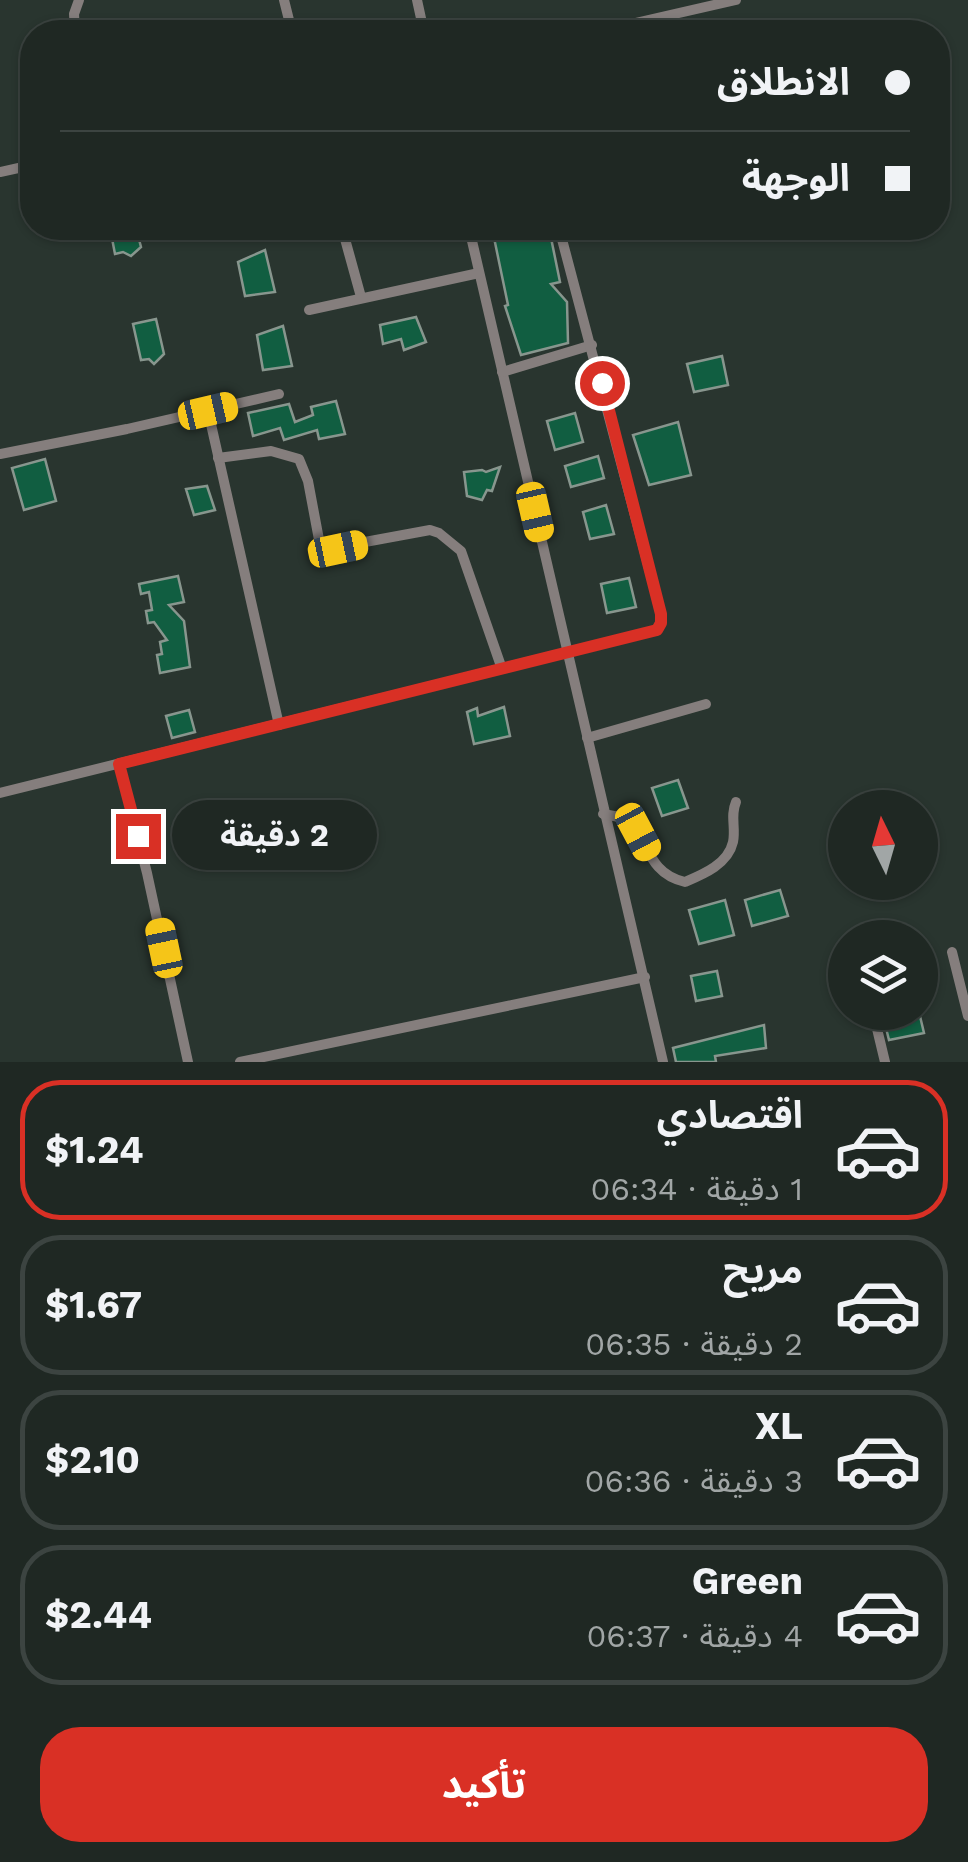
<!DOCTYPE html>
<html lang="ar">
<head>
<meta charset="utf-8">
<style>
	:root { --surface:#1f2823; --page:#2c3430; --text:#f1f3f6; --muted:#a1a6a6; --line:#3c4441; --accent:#d93025 }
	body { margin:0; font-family:"Work Sans","Noto Sans Arabic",sans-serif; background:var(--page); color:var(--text); direction:rtl; height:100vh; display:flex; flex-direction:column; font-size:38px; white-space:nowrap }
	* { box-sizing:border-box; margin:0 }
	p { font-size:32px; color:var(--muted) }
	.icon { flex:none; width:55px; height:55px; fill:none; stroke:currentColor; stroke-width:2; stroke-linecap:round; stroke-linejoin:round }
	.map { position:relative; height:1062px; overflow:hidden; direction:ltr }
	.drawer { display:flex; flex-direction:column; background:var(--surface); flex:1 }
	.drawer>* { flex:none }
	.banner { position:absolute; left:20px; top:20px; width:930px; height:220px; border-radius:40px; box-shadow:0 2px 8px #0004,0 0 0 2px var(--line); direction:rtl; display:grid; align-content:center; height:220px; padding:0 40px; background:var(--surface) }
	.needle { width:65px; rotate:355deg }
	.fabs { position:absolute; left:828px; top:790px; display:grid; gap:20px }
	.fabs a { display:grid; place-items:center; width:110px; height:110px; border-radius:50%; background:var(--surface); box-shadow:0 2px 8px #0004,0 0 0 2px var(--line); font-size:50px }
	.end { position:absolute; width:45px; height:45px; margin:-22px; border:12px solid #d93025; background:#fff; box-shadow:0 0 0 5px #fff }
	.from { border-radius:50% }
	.bubble { position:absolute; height:70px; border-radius:35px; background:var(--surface); box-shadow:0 2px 8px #0004,0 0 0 2px var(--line); font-size:32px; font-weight:700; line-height:70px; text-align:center; direction:rtl }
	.car { position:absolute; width:30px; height:60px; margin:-30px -15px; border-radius:12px; box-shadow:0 0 8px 2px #0007; background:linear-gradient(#f5c518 24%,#345 0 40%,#f5c518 0 76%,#345 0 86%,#f5c518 0) }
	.banner b { display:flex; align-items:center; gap:35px; height:95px; font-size:38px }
	.banner b+b { border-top:2px solid var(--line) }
	.banner i { width:25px; height:25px; background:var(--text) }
	ul { padding:18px 0 0; list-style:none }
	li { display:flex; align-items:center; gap:30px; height:140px; margin:0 20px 15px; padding:0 20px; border:5px solid var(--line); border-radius:40px }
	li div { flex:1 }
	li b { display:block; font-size:38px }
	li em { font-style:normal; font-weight:700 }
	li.selected { border-color:var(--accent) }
	li>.icon { width:90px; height:90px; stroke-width:1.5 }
	.cta { display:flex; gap:20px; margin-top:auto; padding:20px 40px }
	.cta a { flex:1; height:115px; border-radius:40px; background:var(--accent); color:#fff; font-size:40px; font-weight:700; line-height:115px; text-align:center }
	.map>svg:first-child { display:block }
	.building { fill:#115e41; stroke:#88968e; stroke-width:2.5 }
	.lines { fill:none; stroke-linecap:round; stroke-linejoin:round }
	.street { stroke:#857e7d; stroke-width:10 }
	.route { stroke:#d93025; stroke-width:12 }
</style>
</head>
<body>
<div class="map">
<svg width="968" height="1062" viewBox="0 0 968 1062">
	<rect width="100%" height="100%" fill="#29352f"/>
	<!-- building -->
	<g class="building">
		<polygon points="110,228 136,228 141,247 131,256 123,252 115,254"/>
		<polygon points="492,228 549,228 560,282 551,284 567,302 568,343 521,355 505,306 508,305"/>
		<polygon points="265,250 275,292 245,296 238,262"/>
		<polygon points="416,317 426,342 404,350 401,339 383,344 380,325"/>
		<polygon points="156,319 164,354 154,364 149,359 141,360 133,324"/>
		<polygon points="283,326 292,366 263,370 257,335"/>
		<polygon points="722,356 728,385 694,392 687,364"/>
		<polygon points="336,401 345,434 319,439 317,430 284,440 280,428 253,436 248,413 289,404 295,422 313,415 311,407"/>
		<polygon points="575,413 583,442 555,450 547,421"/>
		<polygon points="678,422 691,475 649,485 633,435"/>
		<polygon points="598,456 604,478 571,487 565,466"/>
		<polygon points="45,459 56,501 24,510 12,468"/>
		<polygon points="500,467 492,491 487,490 482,500 467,496 464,472 482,470 486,472"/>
		<polygon points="207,486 215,510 194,515 186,489"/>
		<polygon points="606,505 614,534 590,539 583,512"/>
		<polygon points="178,576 184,602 169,605 184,621 190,667 160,673 157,655 162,654 160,642 167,640 154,622 148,623 146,611 152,610 149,592 141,594 139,584"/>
		<polygon points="629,578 636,607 607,613 601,584"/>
		<polygon points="504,707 510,736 474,744 467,712 477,708 478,716"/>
		<polygon points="189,710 195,732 172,738 166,716"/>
		<polygon points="678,780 688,808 662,816 652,788"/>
		<polygon points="780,890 788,916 752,926 745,900"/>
		<polygon points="725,900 734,935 699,944 689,910"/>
		<polygon points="717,971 722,996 696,1001 691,976"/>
		<polygon points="882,1012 919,1012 924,1033 889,1040"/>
		<polygon points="764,1025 766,1048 715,1056 716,1062 676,1062 673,1048"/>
	</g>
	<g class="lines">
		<!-- street -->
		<g class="street">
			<polyline points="284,0 292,32"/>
			<polyline points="417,0 424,32"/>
			<polyline points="75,32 74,14 79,0"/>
			<polyline points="596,32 736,0"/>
			<polyline points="0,172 32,165"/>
			<polyline points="342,228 361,297"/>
			<polyline points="469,228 663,1062"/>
			<polyline points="309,310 479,273"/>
			<polyline points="502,372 592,345"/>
			<polyline points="208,411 279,725"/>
			<polyline points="0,454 127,429 279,394"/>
			<polyline points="218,458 271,451 299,459 308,481 320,545 327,549 430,530 439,533 461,551 502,669"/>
			<polyline points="587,738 706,704"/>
			<polyline points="119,764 147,873 188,1062"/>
			<polyline points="0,793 657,630 661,623 661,614 559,228"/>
			<path d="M603 814 630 819C649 846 650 874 685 882 704 874 728 864 733 842 736 828 730 816 736 802"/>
			<polyline points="952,952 968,1016"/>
			<polyline points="873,1012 885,1062"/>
			<polyline points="240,1062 645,977"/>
		</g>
	</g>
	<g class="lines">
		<!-- route -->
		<polyline class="route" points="138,836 119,764 657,630 661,623 661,614 602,383"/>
	</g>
</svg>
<div class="fabs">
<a><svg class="needle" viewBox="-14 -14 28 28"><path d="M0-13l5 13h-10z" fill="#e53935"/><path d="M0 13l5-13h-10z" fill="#a1a6a6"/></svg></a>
<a><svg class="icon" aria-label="layers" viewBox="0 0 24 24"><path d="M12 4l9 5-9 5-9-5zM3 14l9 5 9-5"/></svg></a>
</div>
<i class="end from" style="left:602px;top:383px"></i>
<i class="end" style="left:138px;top:836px"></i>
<div class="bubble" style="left:172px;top:800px;width:205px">2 دقيقة</div>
<i class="car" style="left:208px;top:411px;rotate:77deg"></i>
<i class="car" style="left:535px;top:512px;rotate:167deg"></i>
<i class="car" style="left:338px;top:549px;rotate:78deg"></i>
<i class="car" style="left:638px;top:832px;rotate:152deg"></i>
<i class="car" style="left:164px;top:948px;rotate:348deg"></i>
<div class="banner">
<b><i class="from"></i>الانطلاق</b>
<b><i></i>الوجهة</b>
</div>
</div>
<section class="drawer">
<ul>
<li class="selected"><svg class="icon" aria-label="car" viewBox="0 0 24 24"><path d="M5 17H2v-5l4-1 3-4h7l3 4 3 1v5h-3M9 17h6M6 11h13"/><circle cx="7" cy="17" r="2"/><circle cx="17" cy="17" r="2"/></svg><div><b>اقتصادي</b><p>1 دقيقة · 06:34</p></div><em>$1.24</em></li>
<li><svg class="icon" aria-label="car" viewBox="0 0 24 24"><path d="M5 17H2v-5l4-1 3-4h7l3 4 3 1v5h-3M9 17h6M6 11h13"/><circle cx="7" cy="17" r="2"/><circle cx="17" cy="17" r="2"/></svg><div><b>مريح</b><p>2 دقيقة · 06:35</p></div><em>$1.67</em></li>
<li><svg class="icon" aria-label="car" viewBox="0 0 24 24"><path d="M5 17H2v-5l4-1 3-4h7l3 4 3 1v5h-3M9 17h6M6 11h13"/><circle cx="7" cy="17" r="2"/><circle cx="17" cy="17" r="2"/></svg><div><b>XL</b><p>3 دقيقة · 06:36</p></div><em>$2.10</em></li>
<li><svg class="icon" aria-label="car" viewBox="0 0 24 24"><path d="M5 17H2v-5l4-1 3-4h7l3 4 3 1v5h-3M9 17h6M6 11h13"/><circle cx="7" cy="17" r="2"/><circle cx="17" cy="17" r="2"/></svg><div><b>Green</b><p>4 دقيقة · 06:37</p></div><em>$2.44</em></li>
</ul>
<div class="cta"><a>تأكيد</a></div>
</section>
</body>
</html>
